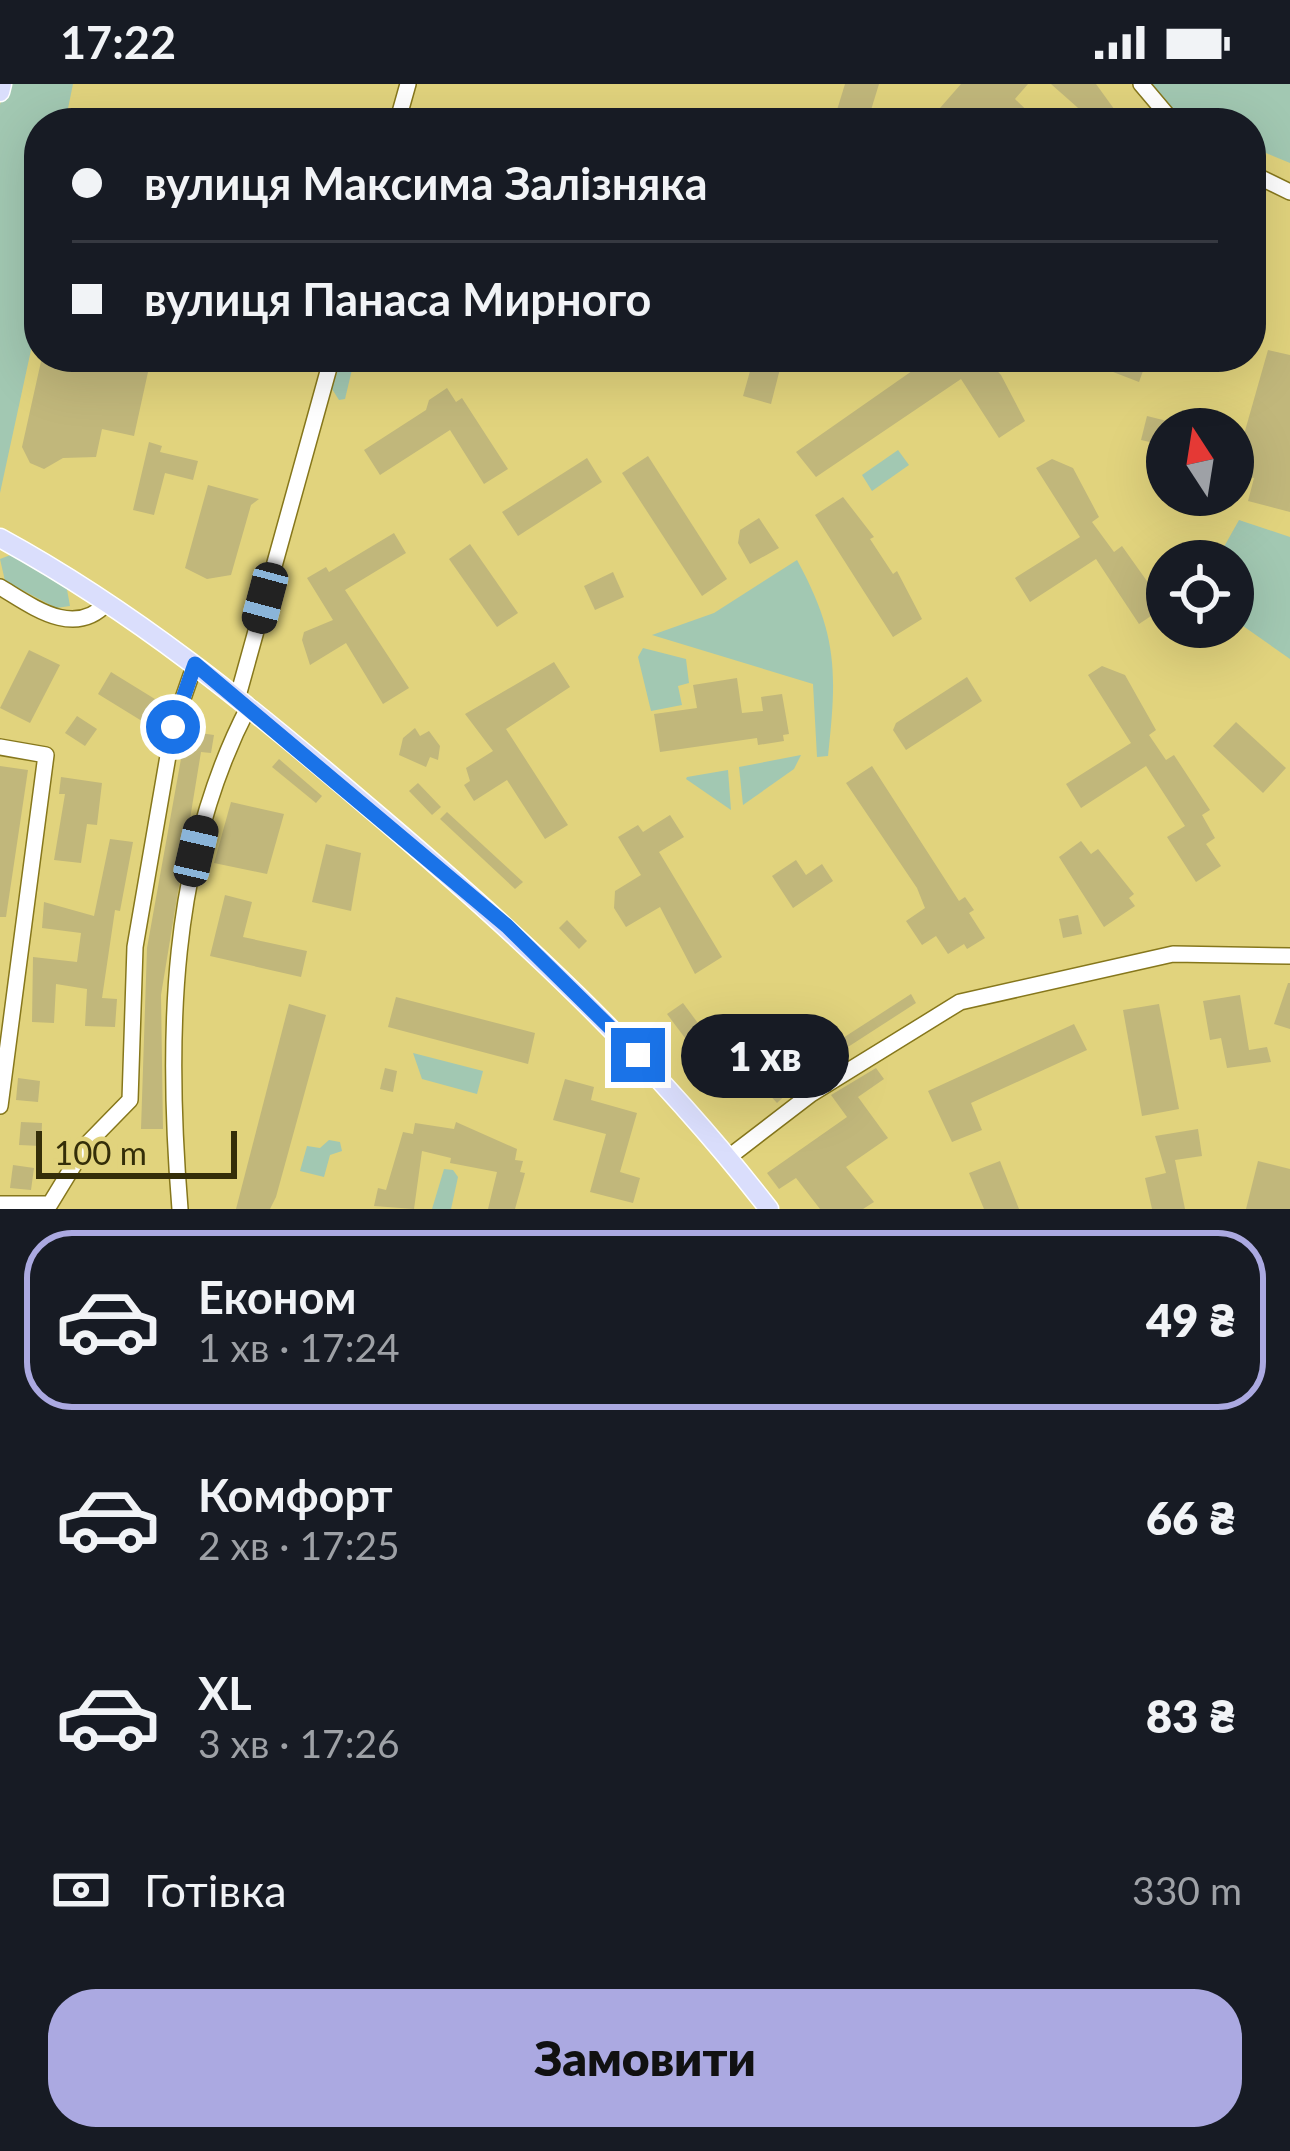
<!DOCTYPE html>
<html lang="uk">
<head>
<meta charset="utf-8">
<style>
	:root { --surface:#171b24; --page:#20242c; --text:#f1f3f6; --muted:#9ea1a6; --line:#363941; --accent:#aba9e1 }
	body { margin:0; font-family:Lato,sans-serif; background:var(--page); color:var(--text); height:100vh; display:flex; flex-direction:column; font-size:45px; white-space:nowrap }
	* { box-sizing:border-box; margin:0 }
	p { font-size:39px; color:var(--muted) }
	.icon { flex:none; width:66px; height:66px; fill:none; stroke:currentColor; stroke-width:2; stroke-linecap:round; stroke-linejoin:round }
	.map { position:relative; height:1125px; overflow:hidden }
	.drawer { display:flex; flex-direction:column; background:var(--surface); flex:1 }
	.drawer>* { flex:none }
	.hud { position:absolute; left:24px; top:24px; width:1242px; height:264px; border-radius:48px; box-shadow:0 12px 48px #0002; display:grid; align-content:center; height:264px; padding:0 48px; background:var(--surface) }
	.needle { width:78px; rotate:348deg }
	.fabs { position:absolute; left:1146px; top:324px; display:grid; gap:24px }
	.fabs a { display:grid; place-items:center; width:108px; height:108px; border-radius:50%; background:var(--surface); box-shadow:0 12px 48px #0002; font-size:60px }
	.scale { position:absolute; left:36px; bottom:30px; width:201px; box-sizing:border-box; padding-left:12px; border:6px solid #342e09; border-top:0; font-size:33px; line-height:42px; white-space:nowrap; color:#342e09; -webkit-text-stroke:9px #e1d37d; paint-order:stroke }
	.end { position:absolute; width:54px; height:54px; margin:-27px; border:15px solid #1a73e8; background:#fff; box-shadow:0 0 0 6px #fff }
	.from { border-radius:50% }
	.bubble { position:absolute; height:84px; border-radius:42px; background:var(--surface); box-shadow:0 12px 48px #0002; font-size:39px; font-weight:800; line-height:84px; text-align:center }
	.car { position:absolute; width:36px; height:72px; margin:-36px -18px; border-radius:15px; box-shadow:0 0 9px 3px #0007; background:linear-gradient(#222 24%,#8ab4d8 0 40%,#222 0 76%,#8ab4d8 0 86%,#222 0) }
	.hud b { display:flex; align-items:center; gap:42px; height:114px; font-size:45px }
	.hud b+b { border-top:3px solid var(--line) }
	.hud i { width:30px; height:30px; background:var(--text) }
	ul { padding:21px 0 0; list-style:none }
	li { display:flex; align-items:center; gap:36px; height:180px; margin:0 24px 18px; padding:0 24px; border:6px solid transparent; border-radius:48px }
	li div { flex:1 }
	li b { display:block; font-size:45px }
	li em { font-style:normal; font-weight:800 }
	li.selected { border-color:var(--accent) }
	li>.icon { width:108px; height:108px; stroke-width:1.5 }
	.pay { display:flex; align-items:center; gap:30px; height:132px; padding:0 48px; font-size:45px }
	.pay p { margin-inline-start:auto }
	.primary-button { display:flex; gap:24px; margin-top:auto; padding:24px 48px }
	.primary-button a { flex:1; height:138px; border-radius:48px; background:var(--accent); color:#111; font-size:48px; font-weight:800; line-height:138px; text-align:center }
	.status { display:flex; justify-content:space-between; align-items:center; height:84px; padding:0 60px; background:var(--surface); direction:ltr }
	.status svg { height:33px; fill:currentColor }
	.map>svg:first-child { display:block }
	.green { fill:#a2c8b2 }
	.building { fill:#c1b77b }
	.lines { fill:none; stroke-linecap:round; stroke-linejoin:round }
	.minor-casing { stroke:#86771c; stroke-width:18 }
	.major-casing { stroke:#fff; stroke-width:21 }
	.minor { stroke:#fff; stroke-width:15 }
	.major { stroke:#dadefc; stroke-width:18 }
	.route { stroke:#1a73e8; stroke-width:15 }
</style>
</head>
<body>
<div class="status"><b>17:22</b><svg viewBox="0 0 49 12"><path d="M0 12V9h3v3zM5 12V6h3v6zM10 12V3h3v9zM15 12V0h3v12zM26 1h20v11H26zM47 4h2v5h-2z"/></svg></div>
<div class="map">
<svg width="1290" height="1125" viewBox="0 0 1290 1125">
	<rect width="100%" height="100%" fill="#e1d37d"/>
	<!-- green -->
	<g class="green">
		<polygon points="5,0 73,0 65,39 39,39 39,160 29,206 39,229 0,409 0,21"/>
		<polygon points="1141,0 1290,0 1290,79 1251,63 1251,39 1176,39"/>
		<polygon points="341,273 355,273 345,315 339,316 332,305"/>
		<polygon points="898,366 909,381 872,407 862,391"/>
		<polygon points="1239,436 1290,453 1290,575 1233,535 1233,477 1216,477"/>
		<polygon points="13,470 66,500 70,522 56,524 5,497 0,475"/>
		<path d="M797 476C838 551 837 589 828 672L817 673 813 600 652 551 714 529Z"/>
		<polygon points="643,564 686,575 689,599 678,602 682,621 651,627 638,573"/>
		<polygon points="801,671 794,685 743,721 739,683"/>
		<polygon points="728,686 731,726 686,695 687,693"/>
		<polygon points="413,969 483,987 477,1010 422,995"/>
		<polygon points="329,1056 340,1058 342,1067 330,1071 324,1093 300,1087 307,1062 320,1064"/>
		<polygon points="444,1085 453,1086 458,1093 451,1125 432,1125"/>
	</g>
	<!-- building -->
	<g class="building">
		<polygon points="845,0 879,0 867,39 833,39"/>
		<polygon points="961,0 1028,0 1015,15 1040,39 955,39 940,24"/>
		<polygon points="1051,0 1096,0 1117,29 1107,39 1095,39"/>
		<polygon points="1268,266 1290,271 1290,428 1248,417 1254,394 1233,389"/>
		<polygon points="42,273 141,273 150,279 134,352 102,345 96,373 63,374 44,385 30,379 22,363"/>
		<polygon points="754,273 783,273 771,320 743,312"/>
		<polygon points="932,273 984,273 1001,291 1025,337 999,354 961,295 816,393 796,368"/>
		<polygon points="1113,273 1148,273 1139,298 1108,286"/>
		<polygon points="447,304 456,318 462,314 508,385 484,400 450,346 380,391 364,366 426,326 429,316"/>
		<polygon points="1147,332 1167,337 1167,362 1141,356"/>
		<polygon points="149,358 162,362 160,368 198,377 193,396 165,389 154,431 133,426"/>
		<polygon points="648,372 727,495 702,512 622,389"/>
		<polygon points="587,374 602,398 518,452 502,428"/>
		<polygon points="1052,375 1073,384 1099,433 1092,438 1114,468 1122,462 1154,507 1159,519 1150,525 1154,530 1139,540 1096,475 1030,518 1015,494 1080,453 1036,384"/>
		<polygon points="208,401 259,415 251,421 231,491 207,495 185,484"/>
		<polygon points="843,413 874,453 870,455 893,490 897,487 922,535 893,553 815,431"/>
		<polygon points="759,434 779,464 750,480 738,459 740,446"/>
		<polygon points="394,449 406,469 345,506 409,604 383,620 346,559 310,581 302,556 304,548 333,536 307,494 326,483 329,488"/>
		<polygon points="470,460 518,529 497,543 449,475"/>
		<polygon points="613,488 624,513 595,526 584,502"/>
		<polygon points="29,566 60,581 30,639 0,624"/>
		<polygon points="554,578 570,603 506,645 568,741 545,755 507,696 474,717 464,701 470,697 466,684 493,667 465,630"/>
		<polygon points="1102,582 1125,591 1156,646 1149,651 1166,676 1174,671 1210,726 1202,731 1215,754 1206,760 1221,782 1196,798 1167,753 1185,742 1146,682 1081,724 1066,700 1131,659 1088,591"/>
		<polygon points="111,588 163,620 150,642 98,610"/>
		<polygon points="967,593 982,617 906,666 893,646 896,639"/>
		<polygon points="737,594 742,629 763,627 761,613 782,610 789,650 783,651 784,657 758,661 757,654 660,668 654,630 697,624 693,601"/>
		<polygon points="77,632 97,645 85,662 65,649"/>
		<polygon points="1236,638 1286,684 1263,709 1213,662"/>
		<polygon points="415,644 420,652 429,647 440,662 438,676 430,673 426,683 399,671 403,654"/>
		<polygon points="186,647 214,651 211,669 201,668 161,911 163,1045 141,1045 147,864"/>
		<polygon points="279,675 322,712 316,719 272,683"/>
		<polygon points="0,682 28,686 6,833 0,833"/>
		<polygon points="872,682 959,817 965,813 974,826 969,829 985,854 967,865 964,860 948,870 936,852 922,861 906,837 925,824 917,804 846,699"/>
		<polygon points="61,693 102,699 97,741 87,740 81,779 54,776 65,710 59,710"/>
		<polygon points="418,699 441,723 432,731 409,707"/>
		<polygon points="231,718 284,730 267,790 214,779"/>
		<polygon points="447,728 523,798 515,805 440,735"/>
		<polygon points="670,731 684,753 659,768 722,873 695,890 660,823 626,843 614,824 615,807 641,791 618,753 638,741 643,748"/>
		<polygon points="110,755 133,758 120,827 115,826 102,914 117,915 115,943 85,942 87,905 56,900 54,939 32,938 33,873 77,878 81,849 42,844 44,818 94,832"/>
		<polygon points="1081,757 1091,770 1098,765 1134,810 1129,814 1135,822 1104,843 1059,773"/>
		<polygon points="326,760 361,769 351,827 312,818"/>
		<polygon points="796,776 806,791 822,780 833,797 793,824 772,792"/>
		<polygon points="225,811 252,818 243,853 307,867 301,893 210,872"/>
		<polygon points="1078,831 1082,850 1063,854 1059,835"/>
		<polygon points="567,836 587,857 579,865 559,844"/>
		<polygon points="1288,899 1290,899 1290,945 1274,940"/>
		<polygon points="911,910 916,919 834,972 829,963"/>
		<polygon points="1240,911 1249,966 1267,963 1271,978 1227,984 1221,954 1210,956 1203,917"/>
		<polygon points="396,913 535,949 528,980 388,943"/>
		<polygon points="683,919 706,950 691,962 667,930"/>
		<polygon points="289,920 326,931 276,1113 270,1125 236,1125"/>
		<polygon points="1159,920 1179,1025 1142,1032 1123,926"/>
		<polygon points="1074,940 1087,966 971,1019 982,1046 952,1058 928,1007"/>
		<polygon points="754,942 785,977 794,970 799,977 799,998 777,1019 764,1005 749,1014 719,974"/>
		<polygon points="385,984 397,987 393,1008 380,1005"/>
		<polygon points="876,984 884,995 858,1013 888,1054 846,1083 874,1118 863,1125 820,1125 796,1094 779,1105 767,1089 847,1033 831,1011"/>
		<polygon points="18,994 40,997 38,1018 16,1016"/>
		<polygon points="565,995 594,1003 591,1016 637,1029 620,1088 640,1094 633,1119 590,1108 606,1050 553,1036"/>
		<polygon points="21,1038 42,1039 41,1062 19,1061"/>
		<polygon points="456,1038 517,1065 515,1076 523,1077 520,1088 525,1089 515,1125 488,1125 497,1088 450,1079 451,1074 422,1067 414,1125 374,1122 378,1104 386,1106 403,1048 413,1050 415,1039 454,1045"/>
		<polygon points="1198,1045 1202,1072 1175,1076 1185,1125 1152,1125 1145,1094 1166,1089 1155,1052"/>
		<polygon points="1000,1077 1019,1125 984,1125 969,1089"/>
		<polygon points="1258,1077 1290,1085 1290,1125 1246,1125"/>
		<polygon points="13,1081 34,1084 31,1106 10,1104"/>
	</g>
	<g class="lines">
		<defs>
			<g id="minor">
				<polyline points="1141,0 1174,39"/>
				<polyline points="397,39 408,0"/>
				<polyline points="1251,89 1290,108"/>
				<path d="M0 503C32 522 74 555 107 519"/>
				<polyline points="238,612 332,273"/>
				<polyline points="0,663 46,671 0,1022"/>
				<polyline points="729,1073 811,1010 960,918 1173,870 1290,872"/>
				<polyline points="0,1120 50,1120 86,1061 130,1016 135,863 173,643 195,580"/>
				<path d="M180 1125C166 955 169 775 249 622"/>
			</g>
			<g id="major">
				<polyline points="0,8 2,0"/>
				<path d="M0 454C134 527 250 622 366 721 513 845 651 973 769 1125"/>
			</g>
		</defs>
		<!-- minor casing -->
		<use href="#minor" class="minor-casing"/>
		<!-- major casing -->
		<use href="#major" class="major-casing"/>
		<!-- minor -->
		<use href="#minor" class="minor"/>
		<!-- major -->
		<use href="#major" class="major"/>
	</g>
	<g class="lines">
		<!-- route -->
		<polyline class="route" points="173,643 195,580 507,842 638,971"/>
	</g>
</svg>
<div class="fabs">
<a><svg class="needle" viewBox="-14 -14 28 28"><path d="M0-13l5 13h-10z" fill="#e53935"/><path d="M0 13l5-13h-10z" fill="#9ea1a6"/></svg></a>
<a><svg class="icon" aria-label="locate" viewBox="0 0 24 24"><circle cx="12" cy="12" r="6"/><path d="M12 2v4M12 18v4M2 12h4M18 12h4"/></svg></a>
</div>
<div class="scale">100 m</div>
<i class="end from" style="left:173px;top:643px"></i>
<i class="end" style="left:638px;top:971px"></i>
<div class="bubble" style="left:681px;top:930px;width:168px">1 хв</div>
<i class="car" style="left:265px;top:514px;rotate:195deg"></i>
<i class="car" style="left:196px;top:767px;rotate:13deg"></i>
<div class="hud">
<b><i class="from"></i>вулиця Максима Залізняка</b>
<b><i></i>вулиця Панаса Мирного</b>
</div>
</div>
<section class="drawer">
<ul>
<li class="selected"><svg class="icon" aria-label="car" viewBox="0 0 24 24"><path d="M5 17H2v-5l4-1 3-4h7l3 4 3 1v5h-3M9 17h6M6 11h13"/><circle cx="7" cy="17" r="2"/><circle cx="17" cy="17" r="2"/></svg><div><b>Економ</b><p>1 хв · 17:24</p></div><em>49 ₴</em></li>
<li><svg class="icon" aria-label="car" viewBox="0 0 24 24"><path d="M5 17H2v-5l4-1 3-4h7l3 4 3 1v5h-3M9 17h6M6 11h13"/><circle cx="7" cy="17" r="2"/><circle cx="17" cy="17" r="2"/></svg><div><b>Комфорт</b><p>2 хв · 17:25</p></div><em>66 ₴</em></li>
<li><svg class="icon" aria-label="car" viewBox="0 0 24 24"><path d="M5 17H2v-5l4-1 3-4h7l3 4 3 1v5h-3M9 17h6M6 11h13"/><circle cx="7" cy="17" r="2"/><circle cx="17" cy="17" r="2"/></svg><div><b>XL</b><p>3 хв · 17:26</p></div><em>83 ₴</em></li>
</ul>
<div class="pay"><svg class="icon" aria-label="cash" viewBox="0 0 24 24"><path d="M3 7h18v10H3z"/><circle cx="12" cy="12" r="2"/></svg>Готівка<p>330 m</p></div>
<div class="primary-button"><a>Замовити</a></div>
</section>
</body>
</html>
